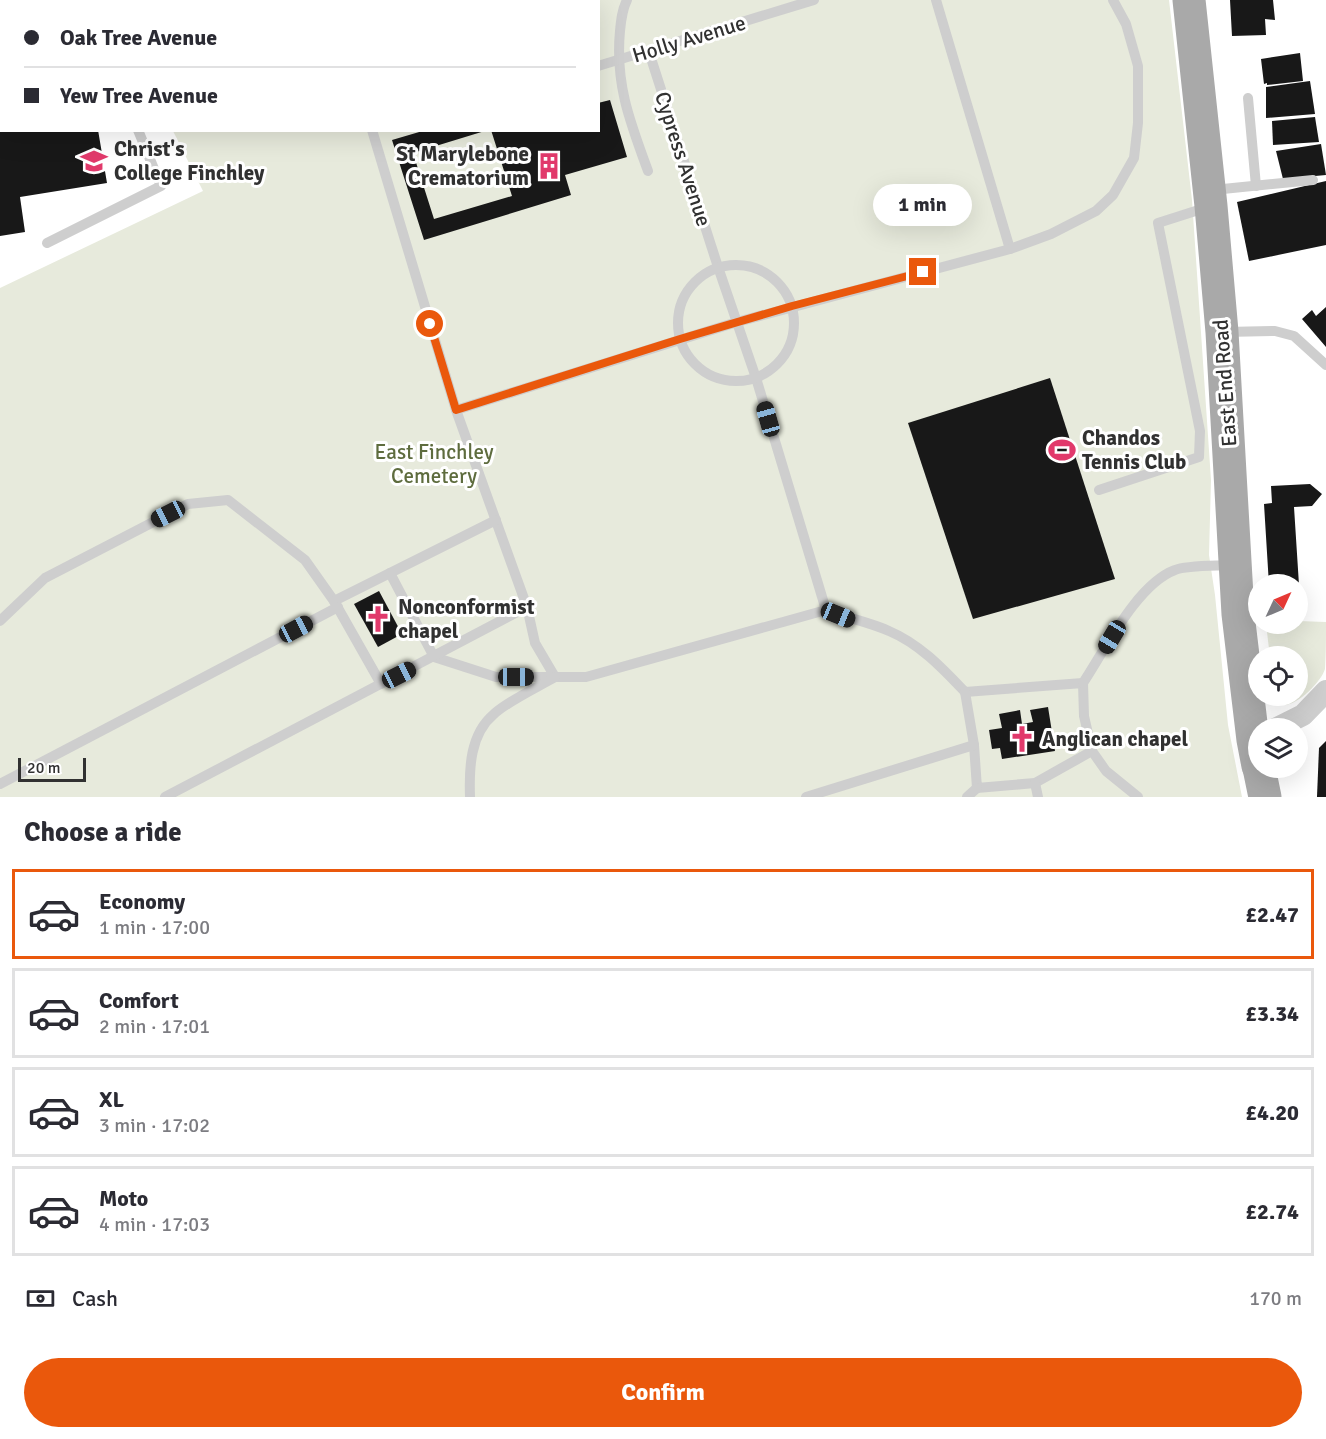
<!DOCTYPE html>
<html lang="en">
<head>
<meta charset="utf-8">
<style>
	:root { --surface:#fff; --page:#f7f7f7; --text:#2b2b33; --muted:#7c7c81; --line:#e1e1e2; --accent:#ea580c }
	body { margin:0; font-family:Signika,sans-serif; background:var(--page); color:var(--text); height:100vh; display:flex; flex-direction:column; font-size:22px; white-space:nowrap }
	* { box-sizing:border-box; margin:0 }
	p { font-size:20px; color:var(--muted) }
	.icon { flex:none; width:33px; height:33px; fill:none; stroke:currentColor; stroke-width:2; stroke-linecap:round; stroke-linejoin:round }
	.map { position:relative; height:797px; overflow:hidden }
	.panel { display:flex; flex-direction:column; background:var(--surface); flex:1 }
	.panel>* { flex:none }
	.banner { position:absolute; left:0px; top:0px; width:600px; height:132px; box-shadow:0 6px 24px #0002; display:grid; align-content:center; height:132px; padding:0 24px; background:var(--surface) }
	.needle { width:39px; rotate:46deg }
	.controls { position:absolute; left:1248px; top:574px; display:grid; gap:12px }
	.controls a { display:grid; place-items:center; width:60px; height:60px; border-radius:50%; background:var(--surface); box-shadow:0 6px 24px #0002; font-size:30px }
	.scale { position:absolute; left:18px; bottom:15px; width:68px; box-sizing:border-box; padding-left:6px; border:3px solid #313131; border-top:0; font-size:16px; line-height:21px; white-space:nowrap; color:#313131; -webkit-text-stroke:4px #fff; paint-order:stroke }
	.end { position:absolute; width:27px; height:27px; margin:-14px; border:8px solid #ea580c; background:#fff; box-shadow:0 0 0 3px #fff }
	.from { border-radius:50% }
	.bubble { position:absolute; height:42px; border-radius:21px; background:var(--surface); box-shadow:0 6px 24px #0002; font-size:20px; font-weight:700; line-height:42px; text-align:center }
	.car { position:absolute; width:18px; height:36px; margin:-18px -9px; border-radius:8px; box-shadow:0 0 4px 2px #0007; background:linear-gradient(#222 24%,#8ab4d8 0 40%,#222 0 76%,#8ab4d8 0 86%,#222 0) }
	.banner b { display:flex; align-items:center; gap:21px; height:57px; font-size:22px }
	.banner b+b { border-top:2px solid var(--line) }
	.banner i { width:15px; height:15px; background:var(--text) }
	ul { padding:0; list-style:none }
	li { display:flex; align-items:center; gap:18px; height:90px; margin:0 12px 9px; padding:0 12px; border:3px solid var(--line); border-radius:0px }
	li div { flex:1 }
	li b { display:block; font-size:22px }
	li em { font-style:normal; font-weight:700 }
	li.on { border-color:var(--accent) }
	li>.icon { width:54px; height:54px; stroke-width:1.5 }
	h2 { padding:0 24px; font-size:27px; line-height:72px }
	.pay { display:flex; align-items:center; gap:15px; height:66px; padding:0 24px; font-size:22px }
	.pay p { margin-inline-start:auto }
	.button { display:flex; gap:12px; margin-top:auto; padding:12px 24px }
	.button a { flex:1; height:69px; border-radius:36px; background:var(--accent); color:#fff; font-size:24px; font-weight:700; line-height:69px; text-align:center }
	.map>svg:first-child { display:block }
	.green { fill:#e7eadc }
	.building { fill:#181818 }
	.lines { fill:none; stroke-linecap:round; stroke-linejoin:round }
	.lane { stroke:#cecece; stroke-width:10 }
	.street { stroke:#cecece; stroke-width:22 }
	.primary { stroke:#a9a9a9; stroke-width:33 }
	.route { stroke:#ea580c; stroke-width:8 }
	.labels { text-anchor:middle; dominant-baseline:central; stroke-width:6; stroke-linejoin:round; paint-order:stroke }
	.street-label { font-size:21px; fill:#313131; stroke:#fff }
	.poi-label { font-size:21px; font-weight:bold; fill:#313131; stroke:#fff; text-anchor:start }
	.park-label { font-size:21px; fill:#5e6c3e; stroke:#fff }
</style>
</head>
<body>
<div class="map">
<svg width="1326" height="797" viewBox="0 0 1326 797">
	<rect width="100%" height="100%" fill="#fff"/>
	<!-- green -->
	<g class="green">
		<polygon points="349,0 1169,0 1192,200 1211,480 1209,555 1215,595 1228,725 1242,797 0,797 0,288 203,191 173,131 598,130 598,2 343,1"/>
		<path d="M1298 621 1326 622C1326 636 1326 656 1325 669 1321 683 1289 715 1276 702L1275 696H1298V657H1270L1266 624H1298Z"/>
	</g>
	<!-- building -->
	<g class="building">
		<polygon points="1230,0 1273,0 1275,20 1265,19 1266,35 1232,36"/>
		<polygon points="1300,53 1303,81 1267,85 1267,83 1264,84 1261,59"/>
		<polygon points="1310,81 1315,114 1266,118 1266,87"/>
		<polygon points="610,100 627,157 565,175 571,195 424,240 392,140 426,130 488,130 413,153 434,219 512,196 491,130 598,130 598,103"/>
		<polygon points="1315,117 1319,142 1273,145 1272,121"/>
		<polygon points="0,130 98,130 107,183 20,197 25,232 0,236"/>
		<polygon points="1321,144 1326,175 1283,179 1276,151"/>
		<polygon points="1326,181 1326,245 1249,261 1237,202"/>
		<polygon points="1326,307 1326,347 1302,319 1312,310 1316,316"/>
		<polygon points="1050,378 1115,579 973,619 908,423"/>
		<polygon points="1310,484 1322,494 1312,506 1294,507 1299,585 1269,585 1264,504 1272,503 1271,486"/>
		<polygon points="379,591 402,634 378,647 354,604"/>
		<polygon points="1048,707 1055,751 1002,759 1000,748 992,749 989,730 1002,728 999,714 1020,710 1022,724 1033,722 1030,710"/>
		<polygon points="1326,741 1326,797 1317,797 1319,748"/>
	</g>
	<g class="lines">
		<!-- lane -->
		<g class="lane">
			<polyline points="97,0 99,2"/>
			<path d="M627 0C622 10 621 20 620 31 615 84 630 122 648 171"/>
			<polyline points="936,0 1010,249"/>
			<polyline points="33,2 34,0"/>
			<polyline points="151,2 157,0"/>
			<polyline points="0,31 2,30"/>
			<polyline points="649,52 718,267 756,378 826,610"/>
			<polyline points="598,66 814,0"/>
			<polyline points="1248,98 1256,186"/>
			<path d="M372 130 456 410 527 607 535 643 555 677H586L826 610C847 618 869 622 889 631 920 644 943 669 965 692L1083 683 1084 716 1092 751"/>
			<polyline points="1213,190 1313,180"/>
			<polyline points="47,243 161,186 138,130"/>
			<circle cx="736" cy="323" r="58"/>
			<polyline points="1225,332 1275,331 1294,336 1326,365"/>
			<polyline points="456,410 737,322 1010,249 1051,234 1096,211 1113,195 1134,158 1138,123 1138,66 1126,24 1113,0"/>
			<polyline points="1099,490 1199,457 1200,431 1158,223 1208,207"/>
			<polyline points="390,573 434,657 496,677 555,677"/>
			<polyline points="0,621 45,578 188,504 228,500 305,560 334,601"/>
			<path d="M1083 683C1105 650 1137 584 1175 570 1187 565 1217 566 1231 565"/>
			<polyline points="381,684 334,601 496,520"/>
			<polyline points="965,692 974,745 977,788 1035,783 1092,751 1106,771 1138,797"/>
			<polyline points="1035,783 1038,797"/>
			<polyline points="0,784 338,607"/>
			<polyline points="165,797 527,607"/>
			<path d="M470 797C469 768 470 734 494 714 508 701 538 687 555 677"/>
			<polyline points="806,797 974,745"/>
			<polyline points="967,797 977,788"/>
		</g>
		<!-- street -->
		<polyline class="street" points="1275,729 1303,715 1326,691"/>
		<!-- primary -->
		<g class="primary">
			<polyline points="1189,0 1211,206 1222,332 1238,614 1253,740 1258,766"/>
			<polyline points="1259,768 1265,797"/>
		</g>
	</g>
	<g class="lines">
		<!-- route -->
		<polyline class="route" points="430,324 456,410 680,339 792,306 923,272"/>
	</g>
	<!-- icons -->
	<defs>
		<symbol id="school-bare" viewBox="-9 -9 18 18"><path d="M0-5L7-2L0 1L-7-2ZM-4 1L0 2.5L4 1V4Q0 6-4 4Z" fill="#e1396b" stroke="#fff" stroke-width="2.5" paint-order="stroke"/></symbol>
		<symbol id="building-bare" viewBox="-9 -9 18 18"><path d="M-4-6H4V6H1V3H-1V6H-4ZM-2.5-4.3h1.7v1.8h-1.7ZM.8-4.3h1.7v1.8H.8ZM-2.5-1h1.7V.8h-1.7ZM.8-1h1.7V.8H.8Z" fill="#e1396b" stroke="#fff" stroke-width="2.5" paint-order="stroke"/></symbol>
		<symbol id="stadium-bare" viewBox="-9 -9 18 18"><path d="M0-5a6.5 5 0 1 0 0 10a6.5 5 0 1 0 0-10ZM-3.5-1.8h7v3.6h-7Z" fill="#e1396b" stroke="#fff" stroke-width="2.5" paint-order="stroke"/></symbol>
		<symbol id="church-bare" viewBox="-9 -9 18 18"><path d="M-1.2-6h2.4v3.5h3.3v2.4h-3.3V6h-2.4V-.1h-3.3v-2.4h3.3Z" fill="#e1396b" stroke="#fff" stroke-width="2.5" paint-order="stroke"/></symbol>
	</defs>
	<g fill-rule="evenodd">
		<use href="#school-bare" x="75" y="142" width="38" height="38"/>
		<use href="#building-bare" x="530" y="147" width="38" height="38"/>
		<use href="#stadium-bare" x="1043" y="431" width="38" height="38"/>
		<use href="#church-bare" x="359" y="600" width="38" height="38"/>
		<use href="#church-bare" x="1003" y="720" width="38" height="38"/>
	</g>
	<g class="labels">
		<!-- street labels -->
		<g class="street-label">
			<text transform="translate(689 39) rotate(-17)">Holly Avenue</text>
			<text transform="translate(683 159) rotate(72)">Cypress Avenue</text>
			<text transform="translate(1225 383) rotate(-94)">East End Road</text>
		</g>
		<!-- poi labels -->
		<g class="poi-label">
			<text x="114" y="149">Christ's<tspan x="114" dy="24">College Finchley</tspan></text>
			<text x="529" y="154" text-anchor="end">St Marylebone<tspan x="529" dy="24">Crematorium</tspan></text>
			<text x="1082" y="438">Chandos<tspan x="1082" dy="24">Tennis Club</tspan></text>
			<text x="398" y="607">Nonconformist<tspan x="398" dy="24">chapel</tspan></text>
			<text x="1042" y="739">Anglican chapel</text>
		</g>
		<!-- park labels -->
		<g class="park-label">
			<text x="434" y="452">East Finchley<tspan x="434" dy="24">Cemetery</tspan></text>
		</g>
	</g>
</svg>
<div class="controls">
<a><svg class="needle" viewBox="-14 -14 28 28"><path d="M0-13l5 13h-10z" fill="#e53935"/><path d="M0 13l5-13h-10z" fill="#7c7c81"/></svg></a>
<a><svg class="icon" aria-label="locate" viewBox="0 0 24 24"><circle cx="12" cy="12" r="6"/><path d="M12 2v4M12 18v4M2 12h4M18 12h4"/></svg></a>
<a><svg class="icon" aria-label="layers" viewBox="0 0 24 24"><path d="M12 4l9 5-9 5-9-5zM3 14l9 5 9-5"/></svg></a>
</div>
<div class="scale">20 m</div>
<i class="end from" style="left:430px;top:324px"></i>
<i class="end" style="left:923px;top:272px"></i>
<div class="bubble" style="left:873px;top:184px;width:99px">1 min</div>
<i class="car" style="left:768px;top:419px;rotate:344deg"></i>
<i class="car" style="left:168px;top:514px;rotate:243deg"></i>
<i class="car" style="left:838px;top:615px;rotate:112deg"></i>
<i class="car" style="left:296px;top:629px;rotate:62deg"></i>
<i class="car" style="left:1112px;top:637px;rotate:211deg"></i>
<i class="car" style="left:399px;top:675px;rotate:63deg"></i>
<i class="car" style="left:516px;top:677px;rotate:90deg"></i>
<div class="banner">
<b><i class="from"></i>Oak Tree Avenue</b>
<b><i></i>Yew Tree Avenue</b>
</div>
</div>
<section class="panel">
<h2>Choose a ride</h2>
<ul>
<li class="on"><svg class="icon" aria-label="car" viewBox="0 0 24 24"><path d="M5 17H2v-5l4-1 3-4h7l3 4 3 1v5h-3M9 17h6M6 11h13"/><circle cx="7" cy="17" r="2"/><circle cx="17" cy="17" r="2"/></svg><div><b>Economy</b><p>1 min · 17:00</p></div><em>£2.47</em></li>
<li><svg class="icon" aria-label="car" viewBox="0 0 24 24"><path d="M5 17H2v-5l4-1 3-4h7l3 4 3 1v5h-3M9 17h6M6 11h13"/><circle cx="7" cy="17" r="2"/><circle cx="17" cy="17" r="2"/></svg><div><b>Comfort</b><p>2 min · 17:01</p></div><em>£3.34</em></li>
<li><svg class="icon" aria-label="car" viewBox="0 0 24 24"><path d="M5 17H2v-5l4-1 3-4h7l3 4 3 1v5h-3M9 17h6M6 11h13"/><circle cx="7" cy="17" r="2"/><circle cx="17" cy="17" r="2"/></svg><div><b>XL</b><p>3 min · 17:02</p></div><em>£4.20</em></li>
<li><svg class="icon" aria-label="car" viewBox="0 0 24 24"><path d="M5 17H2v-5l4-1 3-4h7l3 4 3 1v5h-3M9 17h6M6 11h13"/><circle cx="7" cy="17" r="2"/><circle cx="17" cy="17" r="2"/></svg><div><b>Moto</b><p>4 min · 17:03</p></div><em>£2.74</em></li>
</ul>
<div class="pay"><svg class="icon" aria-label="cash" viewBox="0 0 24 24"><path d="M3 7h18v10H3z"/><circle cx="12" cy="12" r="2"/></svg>Cash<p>170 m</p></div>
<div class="button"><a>Confirm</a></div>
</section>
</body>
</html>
